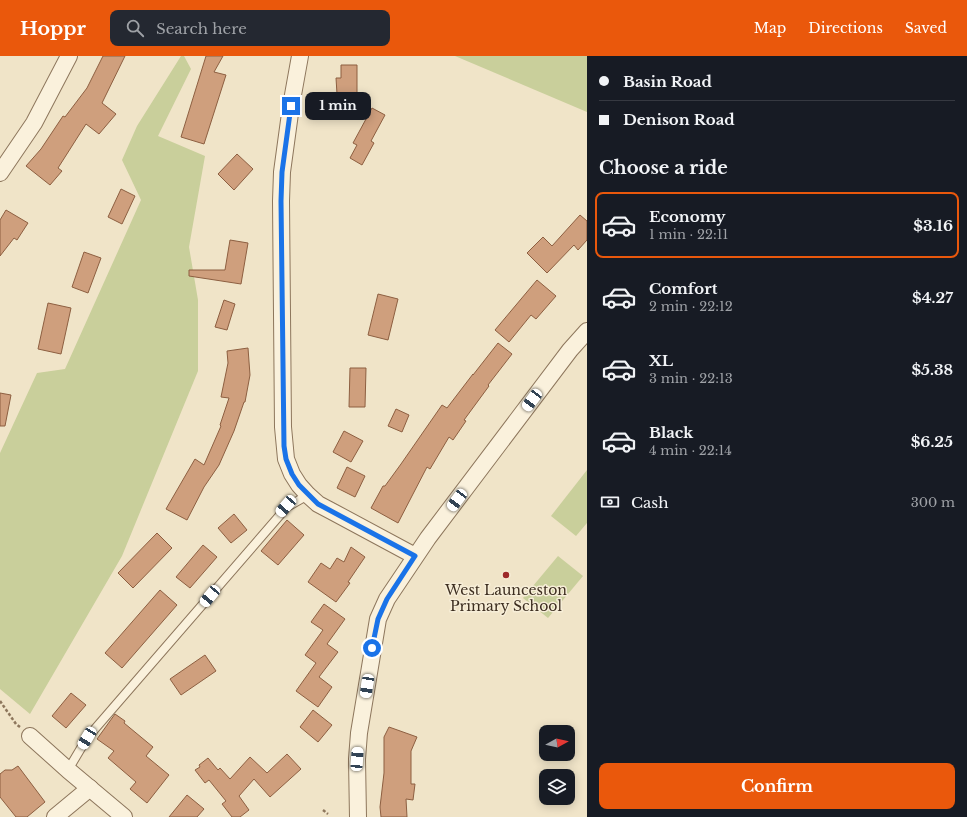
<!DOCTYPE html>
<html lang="en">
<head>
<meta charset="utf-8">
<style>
	:root { --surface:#171b24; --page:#242831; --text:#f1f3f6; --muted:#9ea1a6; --line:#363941; --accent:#ea580c }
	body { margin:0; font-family:"Libre Baskerville",serif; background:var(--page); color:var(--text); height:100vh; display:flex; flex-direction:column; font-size:15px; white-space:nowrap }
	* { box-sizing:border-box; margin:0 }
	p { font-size:13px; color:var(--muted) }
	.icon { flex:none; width:22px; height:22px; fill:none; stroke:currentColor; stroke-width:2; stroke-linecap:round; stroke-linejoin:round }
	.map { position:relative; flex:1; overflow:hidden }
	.panel { display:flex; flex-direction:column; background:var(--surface); width:380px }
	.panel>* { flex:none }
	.top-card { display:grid; align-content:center; height:88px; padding:0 12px; background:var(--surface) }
	.needle { width:26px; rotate:82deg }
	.buttons { position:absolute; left:539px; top:669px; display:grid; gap:8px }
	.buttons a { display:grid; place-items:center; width:36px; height:36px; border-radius:8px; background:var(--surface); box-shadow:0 2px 10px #0003; font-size:20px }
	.end { position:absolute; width:18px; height:18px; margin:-9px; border:5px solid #1a73e8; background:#fff; box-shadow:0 0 0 2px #fff }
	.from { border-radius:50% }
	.bubble { position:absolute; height:28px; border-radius:8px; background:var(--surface); box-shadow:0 2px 10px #0003; font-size:13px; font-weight:700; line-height:28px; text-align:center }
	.car { position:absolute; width:12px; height:24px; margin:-12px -6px; border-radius:5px; box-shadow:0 0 3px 1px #0007; background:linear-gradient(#fff 24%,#345 0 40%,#fff 0 76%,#345 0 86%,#fff 0) }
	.top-card b { display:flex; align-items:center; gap:14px; height:38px; font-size:15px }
	.top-card b+b { border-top:1px solid var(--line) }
	.top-card i { width:10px; height:10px; background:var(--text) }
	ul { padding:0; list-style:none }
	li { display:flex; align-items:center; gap:12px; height:66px; margin:0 8px 6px; padding:0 4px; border:2px solid transparent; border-radius:8px }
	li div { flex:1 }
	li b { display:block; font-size:15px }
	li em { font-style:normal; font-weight:700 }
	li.current { border-color:var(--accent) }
	li>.icon { width:36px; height:36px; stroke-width:1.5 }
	h2 { padding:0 12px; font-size:18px; line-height:48px }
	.pay { display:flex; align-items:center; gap:10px; height:44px; padding:0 12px; font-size:15px }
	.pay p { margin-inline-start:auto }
	.button { display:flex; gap:8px; margin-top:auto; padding:8px 12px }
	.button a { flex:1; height:46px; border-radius:8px; background:var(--accent); color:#fff; font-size:16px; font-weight:700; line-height:46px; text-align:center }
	header { display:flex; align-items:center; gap:24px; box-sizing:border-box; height:56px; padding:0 20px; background:var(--accent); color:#fff }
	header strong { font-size:19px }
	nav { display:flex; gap:22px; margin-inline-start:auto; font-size:14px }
	.search { width:280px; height:36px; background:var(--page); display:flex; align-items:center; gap:10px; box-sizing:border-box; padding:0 14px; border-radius:8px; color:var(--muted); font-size:15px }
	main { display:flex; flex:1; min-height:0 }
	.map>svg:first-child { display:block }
	.green { fill:#c9cf9b }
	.building { fill:#cf9f7d; stroke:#8d5f41 }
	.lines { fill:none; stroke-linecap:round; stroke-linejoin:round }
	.lane-casing { stroke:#8d765c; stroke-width:10 }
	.street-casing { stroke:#8d765c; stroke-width:18 }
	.path { stroke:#8d765c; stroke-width:2.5; stroke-dasharray:3 2; stroke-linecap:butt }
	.lane { stroke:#faf1dc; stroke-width:8 }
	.street { stroke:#faf1dc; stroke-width:16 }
	.route { stroke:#1a73e8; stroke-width:5 }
	.poi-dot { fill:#9e2a2b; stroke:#f7eed8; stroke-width:1.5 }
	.labels { text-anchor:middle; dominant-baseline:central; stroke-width:3; stroke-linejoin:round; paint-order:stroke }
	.poi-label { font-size:14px; fill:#3d2e20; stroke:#f7eed8 }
</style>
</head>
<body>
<header>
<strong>Hoppr</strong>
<div class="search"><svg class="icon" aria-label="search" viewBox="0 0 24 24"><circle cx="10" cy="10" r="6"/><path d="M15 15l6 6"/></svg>Search here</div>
<nav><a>Map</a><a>Directions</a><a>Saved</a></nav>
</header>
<main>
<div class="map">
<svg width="587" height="761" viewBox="0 0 587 761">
	<rect width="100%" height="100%" fill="#f0e4c8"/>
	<!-- green -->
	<g class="green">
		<polygon points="181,0 184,0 191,13 158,80 205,100 189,191 198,244 198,315 122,500 30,658 0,633 0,397 37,317 65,313 141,144 122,104 137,70"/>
		<polygon points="455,0 587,0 587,56"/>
		<polygon points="587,414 587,467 576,480 551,460"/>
		<polygon points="558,500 583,520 548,562 523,542"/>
	</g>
	<!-- building -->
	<g class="building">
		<polygon points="103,0 125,0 102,47 116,58 99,78 86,68 58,112 62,115 50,129 26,110 41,93 63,60 65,61 87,32"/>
		<polygon points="206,0 223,0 214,16 226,19 204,88 181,81"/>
		<polygon points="341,9 357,9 357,38 337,38 336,22 341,22"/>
		<polygon points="372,52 385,59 371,85 374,87 362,109 350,102 357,89 353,87"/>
		<polygon points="237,98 253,113 234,134 218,118"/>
		<polygon points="121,133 135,140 122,168 108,161"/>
		<polygon points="6,154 28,167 17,184 14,182 0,200 0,164"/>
		<polygon points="580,159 587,165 587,184 578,194 574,189 547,217 527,197 543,181 552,190"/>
		<polygon points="230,184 248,187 241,228 189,220 189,214 225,214"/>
		<polygon points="84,196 101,202 88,237 72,231"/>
		<polygon points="537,224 556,240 536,263 531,259 509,286 495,274"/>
		<polygon points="378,238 398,243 388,284 368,279"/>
		<polygon points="224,244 235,248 227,274 215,271"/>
		<polygon points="48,247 71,252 61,298 38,293"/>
		<polygon points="498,287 512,298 488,329 489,330 464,364 466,365 453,384 449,381 430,413 427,411 398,467 371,452 383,430 385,430 401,408 442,349 447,352 473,318 473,319"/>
		<polygon points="248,292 250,319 245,346 244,346 234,375 219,409 204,431 187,464 166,453 195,403 204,409 221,370 220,369 229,342 221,341 228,307 227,295"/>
		<polygon points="350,312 366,312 365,351 349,351"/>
		<polygon points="0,337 11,339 5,370 0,370"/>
		<polygon points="396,353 409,359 402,376 388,370"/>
		<polygon points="344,375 363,385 351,406 333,396"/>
		<polygon points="347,411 365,420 355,441 337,432"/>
		<polygon points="234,458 247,474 231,487 218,472"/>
		<polygon points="287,464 304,479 278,509 261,495"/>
		<polygon points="157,477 172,492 133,532 118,517"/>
		<polygon points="203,489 217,501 190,532 176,521"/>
		<polygon points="351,491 365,501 348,526 350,527 336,546 308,526 321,507 330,513 337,502 344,506"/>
		<polygon points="160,534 177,549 122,612 105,597"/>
		<polygon points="324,548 345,563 327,588 338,596 319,621 332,631 318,651 296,635 316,607 305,599 323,574 311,566"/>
		<polygon points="205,599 216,615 181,639 170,623"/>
		<polygon points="71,637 86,649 66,672 52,660"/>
		<polygon points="313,654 332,669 318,686 300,671"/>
		<polygon points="115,658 125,665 124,667 153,691 146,700 169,719 147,747 130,733 136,726 108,702 114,695 97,683"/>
		<polygon points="389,671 417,681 411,695 411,728 415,728 413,744 406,743 407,761 381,761 380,751 384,717 384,681"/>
		<polygon points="287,698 301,713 270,741 254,723 239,740 249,754 240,761 232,761 222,748 226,745 209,724 205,727 195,714 200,711 199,709 208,702 218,714 220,712 230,723 250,701 267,717"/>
		<polygon points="18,710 45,746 27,761 16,761 0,741 0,718 5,714 12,714"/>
		<polygon points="187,739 204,753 197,761 169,761"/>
	</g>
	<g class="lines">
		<defs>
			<polyline id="lane" points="68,714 87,682 287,451 308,439"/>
			<g id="street">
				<polyline points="300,0 291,50 282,116 281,145 283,371 286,403 292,418 299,429 308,439 318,448 335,457 415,500"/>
				<polyline points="0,117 34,67 69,0"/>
				<polyline points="30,680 68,714 124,761"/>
				<polyline points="55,761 90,732"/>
				<polyline points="358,761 357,703 359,677 378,563 387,543 428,482 570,294 587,275"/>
			</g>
		</defs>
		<!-- lane casing -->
		<use href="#lane" class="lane-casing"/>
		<!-- street casing -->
		<use href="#street" class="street-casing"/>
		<!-- path -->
		<g class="path">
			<polyline points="0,645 16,668 20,671"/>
			<polyline points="323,754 328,758"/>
		</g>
		<!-- lane -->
		<use href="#lane" class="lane"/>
		<!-- street -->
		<use href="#street" class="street"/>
	</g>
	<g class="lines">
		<!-- route -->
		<polyline class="route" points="291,50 282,116 281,145 284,390 286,403 292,418 299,429 318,448 415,500 387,543 378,563 372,592"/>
	</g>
	<!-- markers -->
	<circle class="poi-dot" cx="506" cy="519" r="4"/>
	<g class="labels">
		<!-- poi labels -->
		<g class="poi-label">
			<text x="506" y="534">West Launceston<tspan x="506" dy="16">Primary School</tspan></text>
		</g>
	</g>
</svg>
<div class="buttons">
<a><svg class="needle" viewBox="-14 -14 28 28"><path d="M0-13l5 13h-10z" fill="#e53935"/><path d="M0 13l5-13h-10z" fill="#9ea1a6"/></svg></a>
<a><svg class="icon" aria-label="layers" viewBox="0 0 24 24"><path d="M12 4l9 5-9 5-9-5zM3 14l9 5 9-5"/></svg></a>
</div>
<i class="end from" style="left:372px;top:592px"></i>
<i class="end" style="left:291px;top:50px"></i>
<div class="bubble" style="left:305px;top:36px;width:66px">1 min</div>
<i class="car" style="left:532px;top:344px;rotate:217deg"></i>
<i class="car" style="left:457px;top:444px;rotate:217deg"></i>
<i class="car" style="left:286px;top:450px;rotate:221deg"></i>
<i class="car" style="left:210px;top:540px;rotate:220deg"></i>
<i class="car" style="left:367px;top:630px;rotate:189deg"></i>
<i class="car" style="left:87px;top:682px;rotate:211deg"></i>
<i class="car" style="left:357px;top:703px;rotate:4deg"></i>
</div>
<section class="panel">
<div class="top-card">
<b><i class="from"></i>Basin Road</b>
<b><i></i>Denison Road</b>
</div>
<h2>Choose a ride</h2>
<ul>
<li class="current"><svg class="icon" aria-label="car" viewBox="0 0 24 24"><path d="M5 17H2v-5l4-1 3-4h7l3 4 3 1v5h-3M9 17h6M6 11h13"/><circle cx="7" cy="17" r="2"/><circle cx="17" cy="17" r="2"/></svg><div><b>Economy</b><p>1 min · 22:11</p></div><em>$3.16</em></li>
<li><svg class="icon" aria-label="car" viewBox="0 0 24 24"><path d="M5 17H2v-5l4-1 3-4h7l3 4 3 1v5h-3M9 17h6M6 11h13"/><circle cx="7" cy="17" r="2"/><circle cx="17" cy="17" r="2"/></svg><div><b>Comfort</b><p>2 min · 22:12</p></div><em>$4.27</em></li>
<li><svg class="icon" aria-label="car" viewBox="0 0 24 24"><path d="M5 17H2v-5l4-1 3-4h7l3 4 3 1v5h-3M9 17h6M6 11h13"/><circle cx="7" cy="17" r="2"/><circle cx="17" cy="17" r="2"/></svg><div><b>XL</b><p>3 min · 22:13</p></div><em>$5.38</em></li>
<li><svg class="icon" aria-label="car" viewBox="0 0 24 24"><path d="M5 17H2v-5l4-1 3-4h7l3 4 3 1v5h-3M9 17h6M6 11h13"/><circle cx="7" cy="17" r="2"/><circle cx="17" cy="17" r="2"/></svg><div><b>Black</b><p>4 min · 22:14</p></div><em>$6.25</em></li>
</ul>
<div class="pay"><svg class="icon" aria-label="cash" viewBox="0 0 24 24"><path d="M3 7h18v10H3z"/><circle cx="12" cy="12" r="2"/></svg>Cash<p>300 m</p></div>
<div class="button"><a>Confirm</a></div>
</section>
</main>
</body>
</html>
